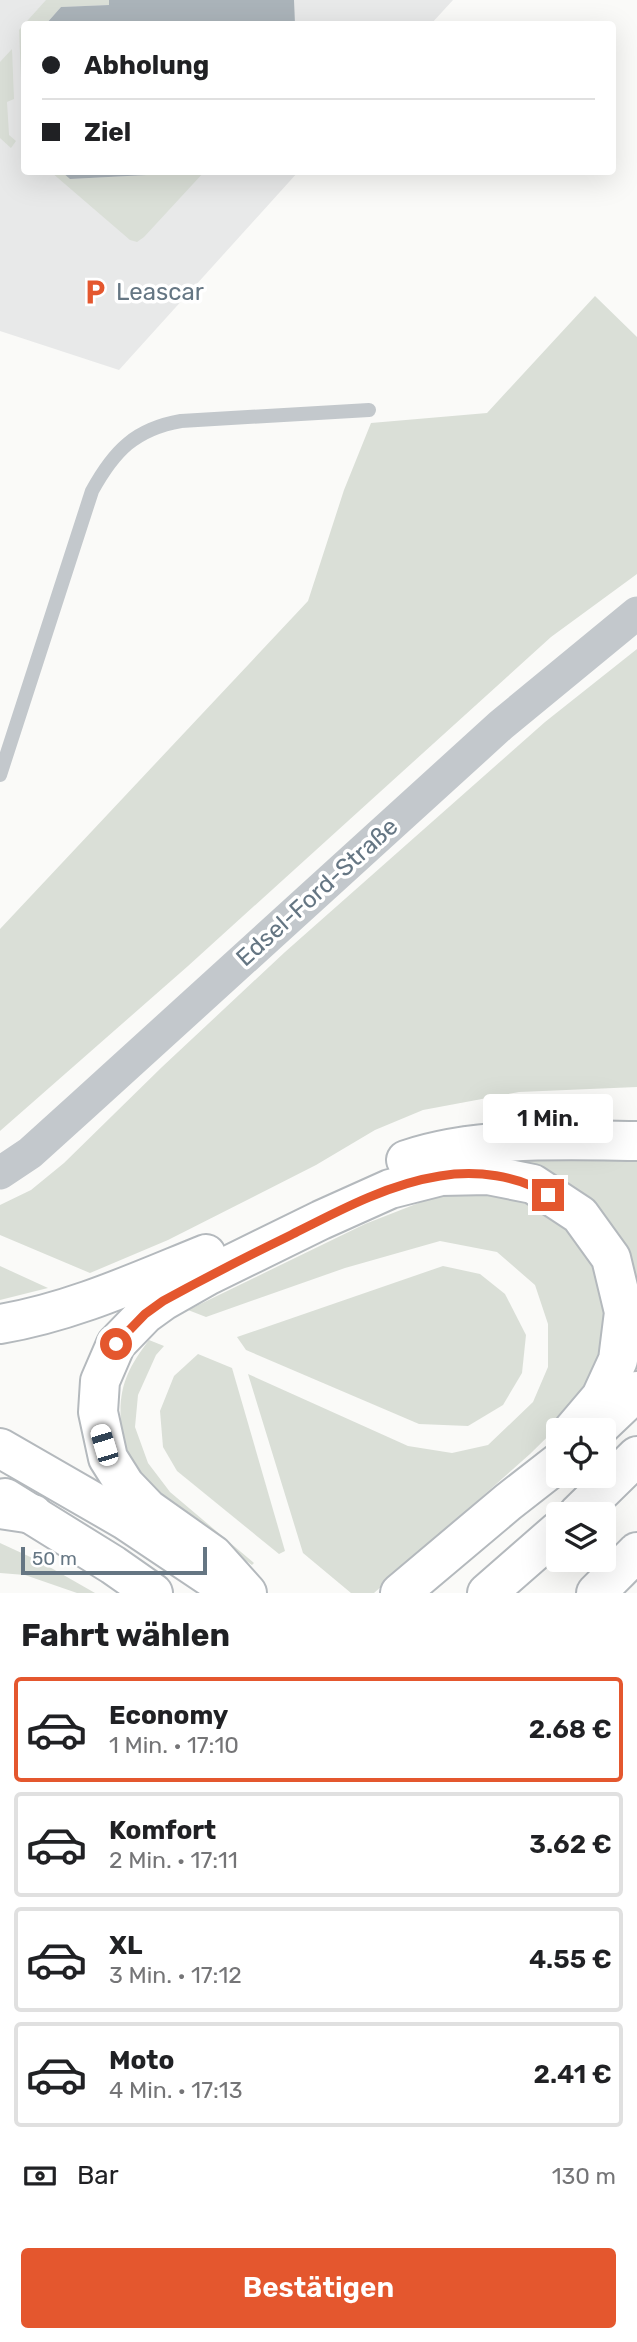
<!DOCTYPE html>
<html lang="de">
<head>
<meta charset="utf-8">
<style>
	:root { --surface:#fff; --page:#f2f2f2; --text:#202124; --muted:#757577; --line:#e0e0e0; --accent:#e4572e }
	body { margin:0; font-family:Rubik,sans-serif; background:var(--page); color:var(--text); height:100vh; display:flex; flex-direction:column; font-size:26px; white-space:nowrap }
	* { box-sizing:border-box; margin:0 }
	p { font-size:23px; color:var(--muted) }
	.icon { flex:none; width:38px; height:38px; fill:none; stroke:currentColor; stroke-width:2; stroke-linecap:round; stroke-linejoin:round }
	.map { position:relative; height:1593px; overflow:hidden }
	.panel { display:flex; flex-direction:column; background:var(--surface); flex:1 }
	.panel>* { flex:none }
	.banner { position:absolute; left:21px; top:21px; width:595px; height:154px; border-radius:7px; box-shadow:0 7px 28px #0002; display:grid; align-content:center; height:154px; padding:0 21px; background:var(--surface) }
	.controls { position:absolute; left:546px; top:1418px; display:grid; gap:14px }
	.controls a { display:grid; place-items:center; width:70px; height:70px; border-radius:7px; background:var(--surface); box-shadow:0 7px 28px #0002; font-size:35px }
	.scale { position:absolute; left:21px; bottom:18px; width:186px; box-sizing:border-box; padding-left:7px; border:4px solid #657683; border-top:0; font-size:19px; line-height:24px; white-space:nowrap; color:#657683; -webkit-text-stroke:5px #fff; paint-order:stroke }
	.end { position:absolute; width:32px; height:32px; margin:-16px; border:9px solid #e4572e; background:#fff; box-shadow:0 0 0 4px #fff }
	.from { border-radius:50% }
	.bubble { position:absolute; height:49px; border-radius:7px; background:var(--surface); box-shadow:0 7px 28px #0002; font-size:23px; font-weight:600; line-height:49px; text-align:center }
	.car { position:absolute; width:21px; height:42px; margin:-21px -10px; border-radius:9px; box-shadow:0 0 5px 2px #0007; background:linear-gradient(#fff 24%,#345 0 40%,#fff 0 76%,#345 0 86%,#fff 0) }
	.banner b { display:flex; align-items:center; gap:24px; height:66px; font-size:26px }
	.banner b+b { border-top:2px solid var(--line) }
	.banner i { width:18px; height:18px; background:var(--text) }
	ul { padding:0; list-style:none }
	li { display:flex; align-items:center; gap:21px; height:105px; margin:0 14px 10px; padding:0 7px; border:4px solid var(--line); border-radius:7px }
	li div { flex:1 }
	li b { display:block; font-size:26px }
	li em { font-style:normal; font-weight:600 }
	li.current { border-color:var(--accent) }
	li>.icon { width:63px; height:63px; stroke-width:1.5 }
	h2 { padding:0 21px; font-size:32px; line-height:84px }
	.pay { display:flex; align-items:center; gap:18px; height:77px; padding:0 21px; font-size:26px }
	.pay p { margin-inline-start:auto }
	.primary-button { display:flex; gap:14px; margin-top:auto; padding:14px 21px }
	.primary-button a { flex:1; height:80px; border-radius:7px; background:var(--accent); color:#fff; font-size:28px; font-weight:600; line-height:80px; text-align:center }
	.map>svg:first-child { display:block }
	.built { fill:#e8e9e9 }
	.green { fill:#dadfd7 }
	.building { fill:#aab3b9 }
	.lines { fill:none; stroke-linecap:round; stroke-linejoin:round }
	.trunk-casing { stroke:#b4b9bd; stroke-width:42 }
	.motorway-casing { stroke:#b4b9bd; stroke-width:42 }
	.service { stroke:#c3c8cc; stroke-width:14 }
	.tertiary { stroke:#c3c8cc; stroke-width:33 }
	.trunk { stroke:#fff; stroke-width:38 }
	.motorway { stroke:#fff; stroke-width:38 }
	.route { stroke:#e4572e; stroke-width:9 }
	.labels { text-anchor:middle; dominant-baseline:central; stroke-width:7; stroke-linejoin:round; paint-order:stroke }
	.poi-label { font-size:24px; fill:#657683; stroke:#fff; text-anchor:start }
	.street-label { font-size:24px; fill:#657683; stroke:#fff }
</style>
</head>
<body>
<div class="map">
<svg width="637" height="1593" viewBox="0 0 637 1593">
	<rect width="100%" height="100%" fill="#fafaf8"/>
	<!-- built -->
	<polygon class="built" points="0,0 453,0 431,24 24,24 24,172 298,172 119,370 0,331"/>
	<!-- green -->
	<g class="green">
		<polygon points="46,0 109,0 109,5 61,7 46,24 24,24 24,148 19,30"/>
		<polygon points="12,49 14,99 7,102 9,135 16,141 11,148 0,138 0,62"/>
		<polygon points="51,172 62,172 71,179 204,172 144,237 137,242 130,240"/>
		<polygon points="595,296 637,337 637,574 551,637 188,966 0,1131 0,929 308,601 344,490 371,423 487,413"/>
		<polygon points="637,649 637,1087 519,1092 423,1110 375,1130 316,1165 168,1240 90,1273 0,1235 0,1205 31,1190 64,1163 162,1067 285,952 545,722"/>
		<polygon points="637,1155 637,1352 616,1238 468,1158"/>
		<polygon points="444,1193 515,1196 570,1228 596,1264 609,1311 603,1360 584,1401 530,1454 374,1593 351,1593 303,1553 248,1374 408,1446 452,1453 488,1445 533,1402 548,1367 548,1324 535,1285 497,1252 440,1241 345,1268 206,1317 188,1310 365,1224"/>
		<polygon points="0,1266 48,1288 0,1300"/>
		<polygon points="443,1266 480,1274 505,1294 526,1335 522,1373 503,1405 468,1426 419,1424 246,1350 237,1337"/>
		<path d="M149 1340 164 1346 156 1355 138 1395 135 1427 148 1463 170 1492 254 1563 252 1565C215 1538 135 1491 123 1445 121 1439 122 1430 121 1424 118 1387 128 1368 149 1340Z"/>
		<polygon points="198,1354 232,1368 285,1551 279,1554 177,1471 163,1447 160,1411 174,1376"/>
		<polygon points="0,1543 39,1561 95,1593 77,1593 25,1575 0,1573"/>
	</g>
	<!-- building -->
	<g class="building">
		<polygon points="109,0 294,0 295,24 46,24 61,7 109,5"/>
		<polygon points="62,172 166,172 166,174 70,179"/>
	</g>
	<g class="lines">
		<defs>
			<g id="trunk">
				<polyline points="0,1448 125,1520 234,1593"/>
				<polyline points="5,1498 113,1565 153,1593"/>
			</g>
			<g id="motorway">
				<path d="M406 1160C476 1136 564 1140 637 1141"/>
				<path d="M0 1324C72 1312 139 1281 206 1254"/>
				<polyline points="596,1430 637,1391"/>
				<polyline points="0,1509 33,1514"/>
				<polyline points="578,1514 637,1456"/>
				<polyline points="247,1593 213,1555 148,1509 125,1485 108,1458 98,1412 100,1381 116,1344 145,1314 163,1301 207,1276 321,1220 390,1189 441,1176 488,1175 533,1184 580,1215 611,1258 624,1312 618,1360 601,1397 573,1430"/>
				<polyline points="400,1593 508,1502 558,1463"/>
				<polyline points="487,1593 558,1531"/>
				<polyline points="596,1593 637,1552"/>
			</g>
		</defs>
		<!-- trunk casing -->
		<use href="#trunk" class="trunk-casing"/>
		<!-- motorway casing -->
		<use href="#motorway" class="motorway-casing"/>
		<!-- service -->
		<path class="service" d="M0 775 92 491C114 451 135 429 181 421L369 410"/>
		<!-- tertiary -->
		<polyline class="tertiary" points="0,1173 30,1153 82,1106 501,725 637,613"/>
		<!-- trunk -->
		<use href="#trunk" class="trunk"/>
		<!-- motorway -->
		<use href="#motorway" class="motorway"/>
	</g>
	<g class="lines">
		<!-- route -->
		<path class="route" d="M116 1344 145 1314 163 1301C205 1278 248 1256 291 1235 338 1211 388 1184 440 1176 475 1170 519 1175 548 1195"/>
	</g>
	<!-- icons -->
	<defs>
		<symbol id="parking-bare" viewBox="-9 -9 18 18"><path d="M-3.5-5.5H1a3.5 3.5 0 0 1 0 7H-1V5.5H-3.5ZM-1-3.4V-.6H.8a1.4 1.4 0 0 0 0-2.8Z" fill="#e4572e" stroke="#fff" stroke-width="2.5" paint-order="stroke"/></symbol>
	</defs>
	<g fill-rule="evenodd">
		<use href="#parking-bare" x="76" y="273" width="38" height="38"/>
	</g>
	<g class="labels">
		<!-- poi labels -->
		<g class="poi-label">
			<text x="116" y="292">Leascar</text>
		</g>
		<!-- street labels -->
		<g class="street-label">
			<text transform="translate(317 892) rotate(-42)">Edsel-Ford-Straße</text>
		</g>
	</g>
</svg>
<div class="controls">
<a><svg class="icon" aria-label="locate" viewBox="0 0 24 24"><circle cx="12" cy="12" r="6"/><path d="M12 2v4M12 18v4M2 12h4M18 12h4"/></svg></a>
<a><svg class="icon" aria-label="layers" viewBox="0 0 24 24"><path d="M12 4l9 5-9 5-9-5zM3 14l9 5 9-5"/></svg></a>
</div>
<div class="scale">50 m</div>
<i class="end from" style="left:116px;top:1344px"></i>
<i class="end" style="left:548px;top:1195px"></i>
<div class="bubble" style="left:483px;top:1094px;width:130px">1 Min.</div>
<i class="car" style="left:104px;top:1445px;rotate:343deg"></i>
<div class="banner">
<b><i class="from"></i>Abholung</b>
<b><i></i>Ziel</b>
</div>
</div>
<section class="panel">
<h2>Fahrt wählen</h2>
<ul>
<li class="current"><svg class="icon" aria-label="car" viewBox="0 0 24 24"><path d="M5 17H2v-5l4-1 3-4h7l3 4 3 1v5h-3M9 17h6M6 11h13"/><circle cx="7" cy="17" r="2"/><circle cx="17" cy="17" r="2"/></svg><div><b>Economy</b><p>1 Min. · 17:10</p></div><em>2.68 €</em></li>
<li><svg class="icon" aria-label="car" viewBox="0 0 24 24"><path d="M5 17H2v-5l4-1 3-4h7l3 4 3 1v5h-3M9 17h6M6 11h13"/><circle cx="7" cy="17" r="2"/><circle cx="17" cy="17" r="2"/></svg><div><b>Komfort</b><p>2 Min. · 17:11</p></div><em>3.62 €</em></li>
<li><svg class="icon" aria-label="car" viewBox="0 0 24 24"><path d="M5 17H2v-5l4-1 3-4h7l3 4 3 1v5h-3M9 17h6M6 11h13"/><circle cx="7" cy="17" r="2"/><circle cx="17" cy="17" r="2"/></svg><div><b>XL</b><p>3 Min. · 17:12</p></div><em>4.55 €</em></li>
<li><svg class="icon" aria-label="car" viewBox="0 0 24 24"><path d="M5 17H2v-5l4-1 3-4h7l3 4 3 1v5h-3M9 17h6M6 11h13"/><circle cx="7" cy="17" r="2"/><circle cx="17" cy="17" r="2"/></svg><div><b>Moto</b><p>4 Min. · 17:13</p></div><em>2.41 €</em></li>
</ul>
<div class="pay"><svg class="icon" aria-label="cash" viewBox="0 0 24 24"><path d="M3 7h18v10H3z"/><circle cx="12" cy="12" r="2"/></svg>Bar<p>130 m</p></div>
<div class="primary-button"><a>Bestätigen</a></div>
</section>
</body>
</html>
